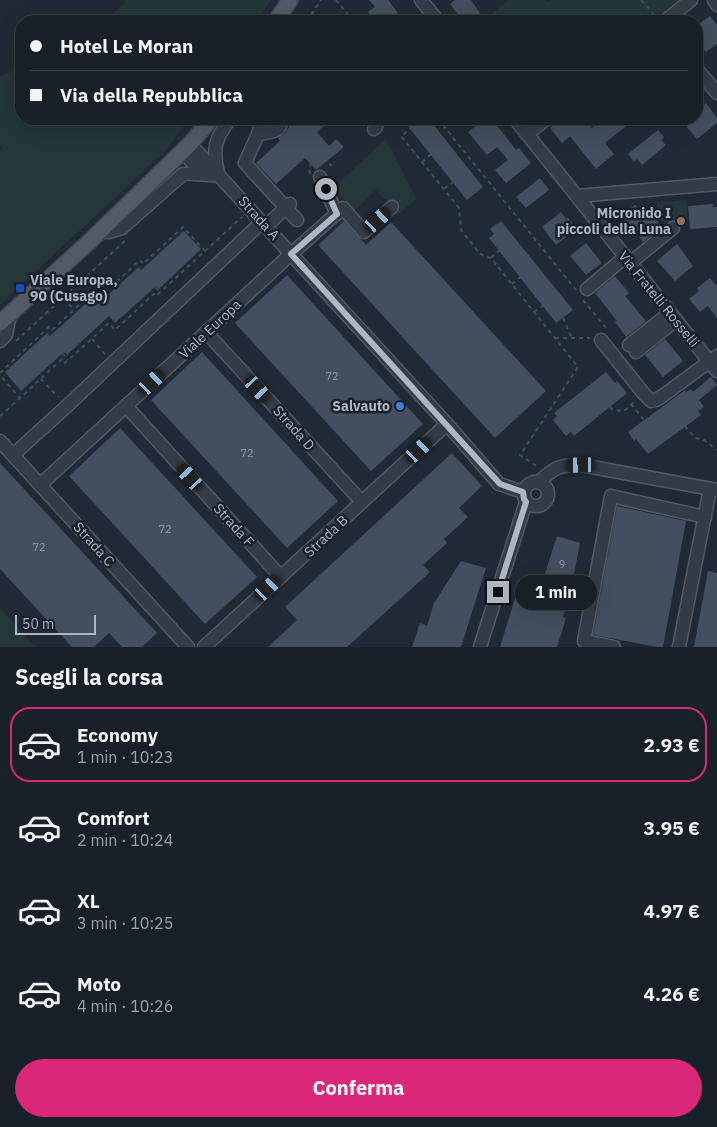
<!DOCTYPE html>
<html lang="it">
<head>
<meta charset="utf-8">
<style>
	:root { --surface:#182028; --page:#212830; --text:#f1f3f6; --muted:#9fa3a8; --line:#363e45; --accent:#db2777 }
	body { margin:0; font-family:"IBM Plex Sans",sans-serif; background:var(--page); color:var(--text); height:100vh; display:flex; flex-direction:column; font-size:19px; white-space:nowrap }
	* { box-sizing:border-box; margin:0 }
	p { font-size:16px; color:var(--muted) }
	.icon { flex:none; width:28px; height:28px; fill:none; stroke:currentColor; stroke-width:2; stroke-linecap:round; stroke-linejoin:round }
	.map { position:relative; height:647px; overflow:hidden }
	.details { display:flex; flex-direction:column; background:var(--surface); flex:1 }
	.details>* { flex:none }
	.banner { position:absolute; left:15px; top:15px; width:688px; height:110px; border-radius:20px; box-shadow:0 5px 20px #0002,0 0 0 1px var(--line); display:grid; align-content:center; height:110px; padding:0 15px; background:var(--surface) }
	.scale { position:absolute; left:15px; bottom:12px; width:81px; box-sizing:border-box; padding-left:5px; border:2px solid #adb6c3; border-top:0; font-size:14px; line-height:18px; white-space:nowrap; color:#adb6c3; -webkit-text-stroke:4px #19212b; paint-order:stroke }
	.end { position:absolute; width:22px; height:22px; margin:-11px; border:6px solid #adb6c3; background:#111; box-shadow:0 0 0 2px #111 }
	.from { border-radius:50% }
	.bubble { position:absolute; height:35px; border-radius:18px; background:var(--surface); box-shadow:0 5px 20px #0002,0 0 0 1px var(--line); font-size:16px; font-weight:700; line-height:35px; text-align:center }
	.car { position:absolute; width:15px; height:30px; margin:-15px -8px; border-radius:6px; box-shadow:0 0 4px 1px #0007; background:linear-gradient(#222 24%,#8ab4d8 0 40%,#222 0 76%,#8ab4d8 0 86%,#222 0) }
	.banner b { display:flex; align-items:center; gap:18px; height:48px; font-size:19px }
	.banner b+b { border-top:1px solid var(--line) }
	.banner i { width:12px; height:12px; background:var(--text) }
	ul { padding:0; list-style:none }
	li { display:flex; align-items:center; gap:15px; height:75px; margin:0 10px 8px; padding:0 5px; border:2px solid transparent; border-radius:20px }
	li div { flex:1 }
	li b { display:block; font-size:19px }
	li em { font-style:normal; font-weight:700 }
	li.on { border-color:var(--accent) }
	li>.icon { width:45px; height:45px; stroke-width:1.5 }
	h2 { padding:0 15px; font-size:22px; line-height:60px }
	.cta { display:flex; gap:10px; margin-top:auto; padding:10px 15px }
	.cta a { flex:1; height:58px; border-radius:30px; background:var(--accent); color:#fff; font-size:20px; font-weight:700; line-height:58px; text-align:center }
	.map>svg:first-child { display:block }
	.green { fill:#233738 }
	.building { fill:#434f5e }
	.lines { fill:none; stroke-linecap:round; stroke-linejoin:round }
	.minor-casing { stroke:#515964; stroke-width:15 }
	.major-casing { stroke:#3d4550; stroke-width:18 }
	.path { stroke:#3f5255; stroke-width:2; stroke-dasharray:4 4; stroke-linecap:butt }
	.minor { stroke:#333b47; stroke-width:12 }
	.major { stroke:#515a67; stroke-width:15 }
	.route { stroke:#adb6c3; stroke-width:6 }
	.education-dot { fill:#8d6e63; stroke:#19212b; stroke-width:2 }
	.transit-dot { fill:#1a4fb4; stroke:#19212b; stroke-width:2 }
	.shop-dot { fill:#3f7fe0; stroke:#19212b; stroke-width:2 }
	.labels { text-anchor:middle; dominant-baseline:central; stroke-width:5; stroke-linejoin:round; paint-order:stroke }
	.number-label { font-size:11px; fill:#929caa }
	.poi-label { font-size:14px; font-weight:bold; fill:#adb6c3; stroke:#19212b; text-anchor:end }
	.street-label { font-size:14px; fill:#adb6c3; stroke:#19212b }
</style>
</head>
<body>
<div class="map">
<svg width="717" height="647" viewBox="0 0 717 647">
	<rect width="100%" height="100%" fill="#202a36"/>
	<!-- green -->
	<g class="green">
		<polygon points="124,0 271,0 257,21 104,21 126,3"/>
		<polygon points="509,0 546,0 548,2 551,0 680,0 654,21 483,21"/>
		<polygon points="21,67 21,119 189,119 166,150 0,305 0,149 2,148 0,145 0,77"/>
		<polygon points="386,139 416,199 399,214 376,190 354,211 333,188"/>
		<polygon points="686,200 688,225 667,227 657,213 657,202"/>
		<polygon points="0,608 35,647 0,647"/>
	</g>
	<!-- building -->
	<g class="building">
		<polygon points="369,0 388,0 398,13 387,21 375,21 368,12 375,7"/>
		<polygon points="455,0 471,0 480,13 469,21 463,21 450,4"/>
		<polygon points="710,16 717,25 717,44 706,52 696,39 696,26"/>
		<polygon points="706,103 717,118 717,123 697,139 680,119 696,119 696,111"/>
		<polygon points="294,119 331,119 317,132 329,146 336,139 344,147 316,170 305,158 276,184 256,163 280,141 278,138 285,133 289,127 289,124"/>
		<polygon points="402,119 429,119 483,187 467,200"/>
		<polygon points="485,119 492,119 516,150 519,148 531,163 506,183 495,170 508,160 497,147 487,155 468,132"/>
		<polygon points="561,119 585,119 592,128 604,119 635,119 605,143 614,154 596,169 570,136 562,143 550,128"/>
		<polygon points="658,130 664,137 661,140 666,145 642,165 637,159 634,162 628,154"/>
		<polygon points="540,178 549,190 526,208 516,197"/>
		<polygon points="713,204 713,207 717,207 717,227 690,229 688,206"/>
		<polygon points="635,205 639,209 645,205 662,227 643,242 634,229 631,231 620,216"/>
		<polygon points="561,212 566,219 568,218 576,229 556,245 542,227"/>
		<polygon points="344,221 366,245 391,222 546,391 495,438 318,245"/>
		<polygon points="501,221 573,310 556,323 489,238 494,234 490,229"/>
		<polygon points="184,231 201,249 159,289 156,286 115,323 109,316 67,355 64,352 21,391 5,372 47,333 50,336 92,298 98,304 139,267 141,270"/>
		<polygon points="586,243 602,263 586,275 570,256"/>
		<polygon points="677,244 693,266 675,281 657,261"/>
		<polygon points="287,275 423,424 371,471 235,323"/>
		<polygon points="615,276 629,293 625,296 646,321 626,337 615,322 617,321 595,293"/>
		<polygon points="710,278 717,286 717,318 708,306 700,312 689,299 699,291 697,288"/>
		<polygon points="665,339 683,361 663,377 645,355"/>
		<polygon points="202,352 338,501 287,548 151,400"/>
		<polygon points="606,372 615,383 617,381 627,393 574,436 571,432 566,436 553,420 557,416 554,413"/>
		<polygon points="711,377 717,385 699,400 704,407 698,411 701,415 648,454 636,439 634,441 628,432 685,390 686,392 691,389 693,392"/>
		<polygon points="120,428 257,577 205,624 69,476"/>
		<polygon points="452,453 482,486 459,508 468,517 444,539 447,543 423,565 430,572 347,647 268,647 297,620 285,607"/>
		<polygon points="0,463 157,633 142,647 122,647 109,633 94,647 72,647 0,569"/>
		<polygon points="617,506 686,521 663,647 658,647 593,635"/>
		<polygon points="557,536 580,543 570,594 563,617 566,618 557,647 500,647 521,579 541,586"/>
		<polygon points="461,561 486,568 461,647 412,647 420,623 427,626 434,603"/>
		<polygon points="708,571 717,573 717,647 694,647"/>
	</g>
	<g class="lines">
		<defs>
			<g id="minor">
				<polyline points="421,0 438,21"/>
				<polyline points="714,0 717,5"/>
				<polyline points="665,21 691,0"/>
				<polyline points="696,68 717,93"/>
				<polyline points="372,119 376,127 374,129"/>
				<polyline points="515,119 717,371"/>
				<path d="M258 134C269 132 282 133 281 119"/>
				<polyline points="527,134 546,119"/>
				<polyline points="190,144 447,424 499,484 523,492"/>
				<path d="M183 151C190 161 197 169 209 172"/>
				<polyline points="245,163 297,220"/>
				<polyline points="245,163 258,134 263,119"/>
				<path d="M218 173C212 148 215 139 230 119"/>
				<polyline points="320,177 337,214"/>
				<polyline points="577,196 717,184"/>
				<polyline points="266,226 290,204"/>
				<path d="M100 231 109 232 122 228 183 174C196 173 207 176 219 175"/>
				<polyline points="630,263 673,228"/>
				<polyline points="587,289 625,257"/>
				<polyline points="206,332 362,502"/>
				<polyline points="601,340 644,394 651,401 656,400 661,397 717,356"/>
				<polyline points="0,341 6,335 10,314"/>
				<polyline points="629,345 670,313"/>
				<polyline points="636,352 676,320"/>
				<polyline points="126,406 281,577"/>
				<polyline points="0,441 188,647"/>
				<polyline points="13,455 67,406 262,222"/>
				<circle cx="536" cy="494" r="12"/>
				<path d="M539 482C555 467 559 465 581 465L717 490"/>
				<polyline points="40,485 291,254 343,208 364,232 392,207"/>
				<polyline points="204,647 447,424"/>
				<polyline points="480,647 526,502"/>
				<polyline points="614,647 584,641 611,496 705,517"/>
				<polyline points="679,647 710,489"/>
			</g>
			<g id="major">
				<polyline points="276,21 290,0"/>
				<polyline points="0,323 90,241 190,144 211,119"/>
			</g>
		</defs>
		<!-- minor casing -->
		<use href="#minor" class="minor-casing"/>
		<!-- major casing -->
		<use href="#major" class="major-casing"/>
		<!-- path -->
		<g class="path">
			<polyline points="336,0 353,21"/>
			<polyline points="641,0 645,4 654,15"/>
			<polyline points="307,21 321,0"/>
			<polyline points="625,21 647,17 654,16"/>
			<polyline points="438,119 576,290"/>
			<polyline points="413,127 401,136 459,208 461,230 480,254 491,258 578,367 520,455 538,467"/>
			<polyline points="308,155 318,166"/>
			<polyline points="422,162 433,152"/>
			<path d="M310 174C308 166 311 163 317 159L325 160 332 166"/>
			<polyline points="444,189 456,180"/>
			<polyline points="205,251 242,217"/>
			<polyline points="491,258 501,249"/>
			<polyline points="512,284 522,276"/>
			<polyline points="155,287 160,292"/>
			<polyline points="64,298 74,310"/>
			<polyline points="583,300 607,329"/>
			<polyline points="534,312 545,304"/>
			<polyline points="563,318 572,338"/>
			<polyline points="555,338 590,338"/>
			<polyline points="92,339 105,354"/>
			<polyline points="16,341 127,239"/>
			<polyline points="62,353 68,360"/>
			<polyline points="0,373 49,327 52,330 93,292 99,298 140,260 143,264 183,227 205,251 158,294 156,292 115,330 109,323 65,363 62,359 20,398 0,375"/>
			<polyline points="41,379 58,397"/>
			<polyline points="631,404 644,420"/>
			<polyline points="610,407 613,410 624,411 635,401"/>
			<polyline points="0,416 20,398"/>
			<polyline points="685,426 695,438 704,440 717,450"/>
		</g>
		<!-- minor -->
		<use href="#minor" class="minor"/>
		<!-- major -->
		<use href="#major" class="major"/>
	</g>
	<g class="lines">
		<!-- route -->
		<polyline class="route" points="326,189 337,214 291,254 500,484 523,492 524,499 526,502 498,592"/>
	</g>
	<!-- markers -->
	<circle class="education-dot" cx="681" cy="221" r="5"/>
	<rect class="transit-dot" x="15" y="283" width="10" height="10" rx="2.5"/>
	<circle class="shop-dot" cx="400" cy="406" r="5"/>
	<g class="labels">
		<!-- number labels -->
		<g class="number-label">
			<text x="332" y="376">72</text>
			<text x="247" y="453">72</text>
			<text x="165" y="529">72</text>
			<text x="39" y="547">72</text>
			<text x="562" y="564">9</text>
		</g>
		<!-- poi labels -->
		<g class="poi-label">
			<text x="671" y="213">Micronido I<tspan x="671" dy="16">piccoli della Luna</tspan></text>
			<text x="30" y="280" text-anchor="start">Viale Europa,<tspan x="30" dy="16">90 (Cusago)</tspan></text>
			<text x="390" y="406">Salvauto</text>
		</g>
		<!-- street labels -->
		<g class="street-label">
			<text transform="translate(259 218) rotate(48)">Strada A</text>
			<text transform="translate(659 299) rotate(51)">Via Fratelli Rosselli</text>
			<text transform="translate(210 329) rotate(-43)">Viale Europa</text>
			<text transform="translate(294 428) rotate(48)">Strada D</text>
			<text transform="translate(234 525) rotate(48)">Strada F</text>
			<text transform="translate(326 536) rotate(-43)">Strada B</text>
			<text transform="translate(94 544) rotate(48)">Strada C</text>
		</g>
	</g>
</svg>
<div class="scale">50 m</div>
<i class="end from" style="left:326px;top:189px"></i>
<i class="end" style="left:498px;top:592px"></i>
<div class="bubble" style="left:515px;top:575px;width:82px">1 min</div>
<i class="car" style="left:378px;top:220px;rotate:48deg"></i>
<i class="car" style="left:152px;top:382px;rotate:47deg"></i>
<i class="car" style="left:258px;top:389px;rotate:138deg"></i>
<i class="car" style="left:419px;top:450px;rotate:47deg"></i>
<i class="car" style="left:581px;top:465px;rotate:269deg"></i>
<i class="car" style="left:190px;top:477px;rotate:318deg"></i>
<i class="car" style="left:268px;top:588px;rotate:47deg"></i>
<div class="banner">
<b><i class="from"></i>Hotel Le Moran</b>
<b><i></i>Via della Repubblica</b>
</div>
</div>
<section class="details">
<h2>Scegli la corsa</h2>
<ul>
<li class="on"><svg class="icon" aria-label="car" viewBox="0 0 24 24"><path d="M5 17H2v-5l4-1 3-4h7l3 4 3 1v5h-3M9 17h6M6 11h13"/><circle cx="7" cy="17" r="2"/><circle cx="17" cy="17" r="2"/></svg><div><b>Economy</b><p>1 min · 10:23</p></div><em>2.93 €</em></li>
<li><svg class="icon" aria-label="car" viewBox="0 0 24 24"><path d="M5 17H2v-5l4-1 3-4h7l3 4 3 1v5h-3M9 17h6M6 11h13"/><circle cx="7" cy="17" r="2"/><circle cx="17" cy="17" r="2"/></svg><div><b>Comfort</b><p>2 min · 10:24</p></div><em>3.95 €</em></li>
<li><svg class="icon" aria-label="car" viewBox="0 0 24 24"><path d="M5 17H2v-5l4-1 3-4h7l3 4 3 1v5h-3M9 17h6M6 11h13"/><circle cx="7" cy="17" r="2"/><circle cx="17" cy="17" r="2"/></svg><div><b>XL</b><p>3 min · 10:25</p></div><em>4.97 €</em></li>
<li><svg class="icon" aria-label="car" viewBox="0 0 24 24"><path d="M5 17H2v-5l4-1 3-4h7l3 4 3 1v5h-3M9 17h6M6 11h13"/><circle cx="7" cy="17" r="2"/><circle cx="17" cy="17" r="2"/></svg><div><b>Moto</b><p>4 min · 10:26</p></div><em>4.26 €</em></li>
</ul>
<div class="cta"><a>Conferma</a></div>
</section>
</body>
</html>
